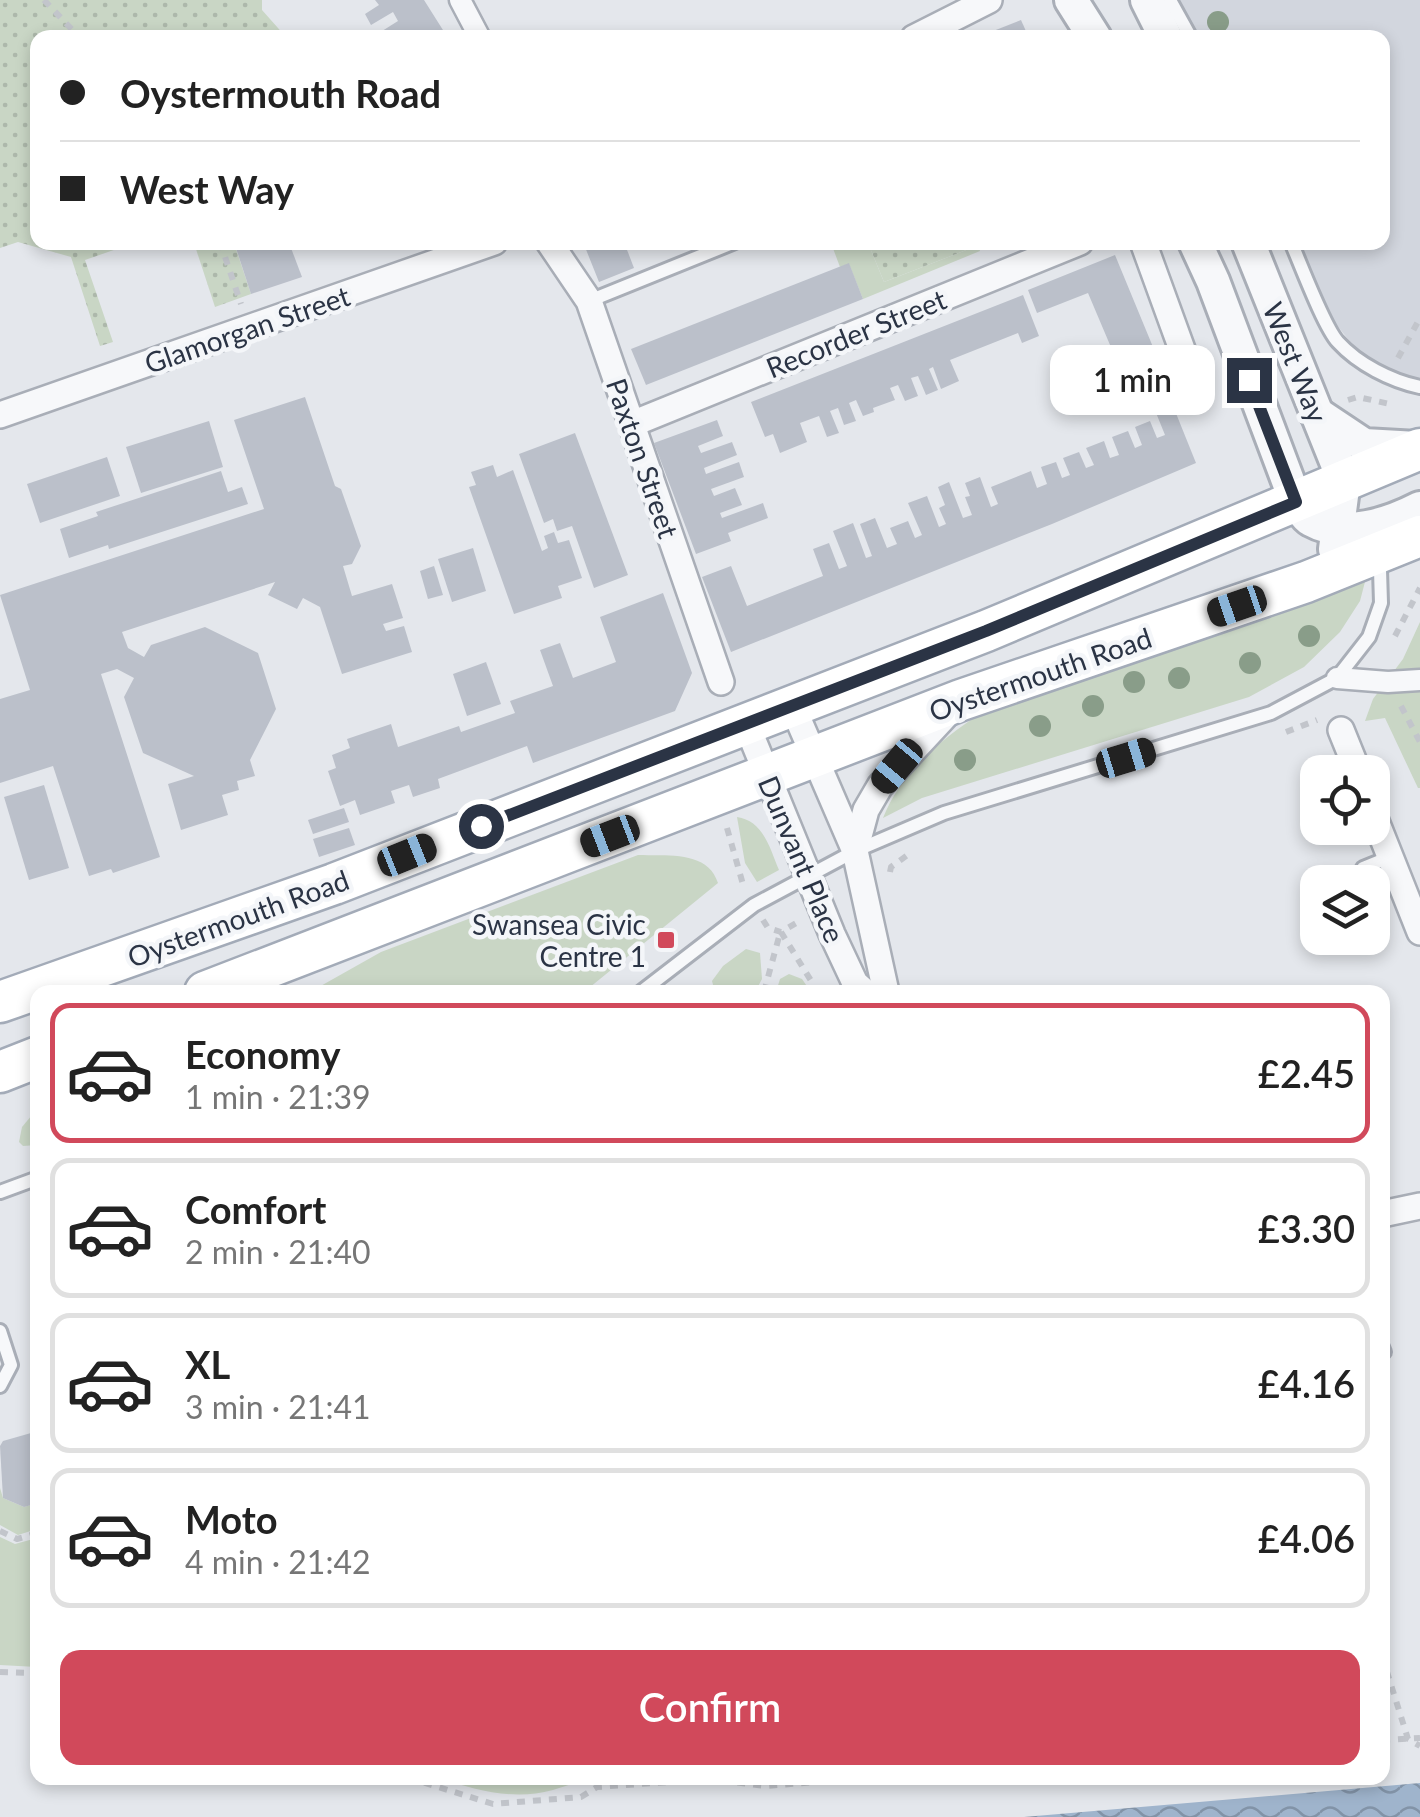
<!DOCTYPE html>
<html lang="en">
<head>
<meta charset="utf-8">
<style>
	:root { --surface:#fff; --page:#f6f6f6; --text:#222; --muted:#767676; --line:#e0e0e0; --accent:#d1495b }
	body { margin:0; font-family:Lato,sans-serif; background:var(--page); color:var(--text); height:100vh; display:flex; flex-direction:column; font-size:38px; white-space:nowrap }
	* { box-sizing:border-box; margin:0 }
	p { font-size:32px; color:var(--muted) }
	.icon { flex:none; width:55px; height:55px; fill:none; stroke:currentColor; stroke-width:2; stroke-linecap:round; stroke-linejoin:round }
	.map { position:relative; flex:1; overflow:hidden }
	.details { position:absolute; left:30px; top:985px; width:1360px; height:800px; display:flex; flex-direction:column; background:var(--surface); border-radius:20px; box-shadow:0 5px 15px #0003 }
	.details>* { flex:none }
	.hud { position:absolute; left:30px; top:30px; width:1360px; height:220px; border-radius:20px; box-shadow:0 5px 15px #0003; display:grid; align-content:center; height:220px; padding:0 30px; background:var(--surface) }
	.tools { position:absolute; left:1300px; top:755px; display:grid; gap:20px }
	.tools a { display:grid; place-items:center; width:90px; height:90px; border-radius:20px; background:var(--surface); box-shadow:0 5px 15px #0003; font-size:50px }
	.end { position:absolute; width:45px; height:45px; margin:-22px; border:12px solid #2b3445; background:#fff; box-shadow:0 0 0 5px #fff }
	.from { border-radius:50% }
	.bubble { position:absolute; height:70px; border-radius:20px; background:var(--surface); box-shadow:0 5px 15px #0003; font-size:32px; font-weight:600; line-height:70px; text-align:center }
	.car { position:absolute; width:30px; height:60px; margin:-30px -15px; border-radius:12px; box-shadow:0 0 8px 2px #0007; background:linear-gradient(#222 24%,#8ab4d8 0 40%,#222 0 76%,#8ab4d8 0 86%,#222 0) }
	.hud b { display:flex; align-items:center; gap:35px; height:95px; font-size:38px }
	.hud b+b { border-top:2px solid var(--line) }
	.hud i { width:25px; height:25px; background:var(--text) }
	ul { padding:18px 0 0; list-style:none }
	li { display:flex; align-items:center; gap:30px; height:140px; margin:0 20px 15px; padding:0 10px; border:5px solid var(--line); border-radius:20px }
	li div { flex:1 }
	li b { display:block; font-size:38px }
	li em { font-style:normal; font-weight:600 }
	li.on { border-color:var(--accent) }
	li>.icon { width:90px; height:90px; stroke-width:1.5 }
	.action { display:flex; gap:20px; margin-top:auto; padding:20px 30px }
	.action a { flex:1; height:115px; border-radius:20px; background:var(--accent); color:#fff; font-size:40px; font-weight:600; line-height:115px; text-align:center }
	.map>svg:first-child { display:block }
	.built { fill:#d2d6de }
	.green { fill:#c9d6c5 }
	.park { fill:url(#park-dots) }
	.water { fill:url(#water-waves) }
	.building { fill:#bbc0ca }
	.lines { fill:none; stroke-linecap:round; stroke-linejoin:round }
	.service-casing { stroke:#a9aeb7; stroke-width:18 }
	.pedestrian-casing { stroke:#a9aeb7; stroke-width:25 }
	.minor-casing { stroke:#a9aeb7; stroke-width:30 }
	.tertiary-casing { stroke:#a9aeb7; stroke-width:38 }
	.primary-casing { stroke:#a3abb8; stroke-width:45 }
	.path { stroke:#c2c5cb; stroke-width:6; stroke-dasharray:8 8; stroke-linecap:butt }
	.service { stroke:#f7f8fa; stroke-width:12 }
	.pedestrian { stroke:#f7f8fa; stroke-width:20 }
	.minor { stroke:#f7f8fa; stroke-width:25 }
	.tertiary { stroke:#f7f8fa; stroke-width:32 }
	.primary { stroke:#fff; stroke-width:40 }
	.tree { fill:#899d89 }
	.route { stroke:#2b3445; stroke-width:12 }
	.poi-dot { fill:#d1495b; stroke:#f4f6f9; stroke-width:4 }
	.labels { text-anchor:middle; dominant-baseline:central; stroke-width:9; stroke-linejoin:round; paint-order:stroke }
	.street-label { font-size:28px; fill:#2b3445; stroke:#f4f6f9 }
	.poi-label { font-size:28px; fill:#2b3445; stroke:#f4f6f9; text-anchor:end }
</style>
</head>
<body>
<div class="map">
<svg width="1420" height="1817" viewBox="0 0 1420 1817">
	<defs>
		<pattern id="park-dots" width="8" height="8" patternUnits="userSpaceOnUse" patternTransform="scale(2.5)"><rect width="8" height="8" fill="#c9d6c5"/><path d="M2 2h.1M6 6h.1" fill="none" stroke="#adb8ab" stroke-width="1.8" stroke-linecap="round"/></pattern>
		<pattern id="water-waves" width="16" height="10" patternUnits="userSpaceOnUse" patternTransform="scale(2.5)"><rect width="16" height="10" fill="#9fb4cc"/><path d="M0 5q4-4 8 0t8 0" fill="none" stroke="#8293a7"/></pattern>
	</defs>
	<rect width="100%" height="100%" fill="#e4e7ec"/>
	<!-- built -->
	<polygon class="built" points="1162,0 1420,0 1420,387 1405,383 1356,349 1336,324 1292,243 1382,242 1382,38 1182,37"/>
	<!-- green -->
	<g class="green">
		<polygon points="831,243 868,243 884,282 974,247 972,243 977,243 980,251 863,299 849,264 840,267"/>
		<path d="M1366 578 1360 601 1340 632 1304 667 1249 697 922 798 883 818C904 765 953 730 1000 701Z"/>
		<polygon points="1420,622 1420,788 1418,788 1385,718 1365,721 1373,699 1403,659"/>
		<path d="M737 817C764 821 770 849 779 870L757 882 745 863Z"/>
		<path d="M638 855C666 856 708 850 718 883L584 992H310L381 952Z"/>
		<polygon points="746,949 760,953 762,979 755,992 715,992 712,981 723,966"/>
		<polygon points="789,974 802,979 811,992 776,992 780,979"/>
		<polygon points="37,1109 37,1145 23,1146 19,1142 22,1127"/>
		<polygon points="0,1488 3,1498 24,1507 37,1503 37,1529 18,1535 0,1525"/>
		<polygon points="0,1537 15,1544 37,1538 37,1667 0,1665"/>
		<path d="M438 1778H599C582 1779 570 1785 553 1790 513 1801 477 1790 438 1778Z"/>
	</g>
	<!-- park -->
	<g class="park">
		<polygon points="0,0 262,0 262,10 286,37 38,38 38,242 134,243 85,260 113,342 100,346 71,257 18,242 0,248"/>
		<polygon points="972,242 974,247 884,282 868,243"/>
		<polygon points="194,243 234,243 251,294 215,307"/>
	</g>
	<!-- water -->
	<polygon class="water" points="1420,1783 1420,1817 1024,1817"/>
	<!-- building -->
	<g class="building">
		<polygon points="375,0 424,0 448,38 371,38 398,21 393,12 371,25 365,14 379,5"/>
		<polygon points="1021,20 1029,38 978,38 978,37"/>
		<polygon points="234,242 285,242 291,248 302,277 251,294"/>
		<polygon points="583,242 624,242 634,268 599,282"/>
		<polygon points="1115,255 1160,364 1124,378 1088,293 1037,313 1028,290"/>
		<polygon points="849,263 863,299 646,385 631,349"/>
		<polygon points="1023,295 1039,336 1022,343 1018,333 950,360 959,381 941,389 933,367 929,369 938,390 926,395 918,376 911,378 918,396 905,401 898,385 890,388 895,400 873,408 874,412 863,416 856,400 849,403 856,421 844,425 838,408 830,411 839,433 827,437 819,416 800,423 807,442 780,453 773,434 765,437 751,402"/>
		<polygon points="1165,386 1196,463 1052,524 731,652 702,577 731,566 747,606 823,576 813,549 829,543 839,569 847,566 833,531 853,523 866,558 872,556 860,524 875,518 887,548 897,544 890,528 908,521 915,538 922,535 908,503 927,496 939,527 946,524 939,508 945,505 938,487 949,482 963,518 972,515 965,497 970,496 965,483 980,477 991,507 998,504 991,487 1031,471 1037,488 1047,484 1041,467 1056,462 1062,478 1070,475 1063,458 1079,452 1086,468 1094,465 1086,448 1104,441 1110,458 1119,455 1112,437 1128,431 1135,448 1142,445 1135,427 1150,421 1157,438 1165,435 1148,393"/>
		<polygon points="305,397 335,486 341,489 361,546 352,564 343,566 352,596 392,584 403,618 383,624 386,631 404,626 412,652 342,674 320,607 303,598 297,609 268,595 275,582 122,632 128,648 144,657 151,645 205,627 258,653 276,709 250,760 255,776 237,781 239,790 222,795 228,815 181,830 168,784 194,776 143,753 124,697 134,678 117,669 101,674 160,857 113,873 111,869 89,876 53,766 0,783 0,699 30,690 0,595 264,509 234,420"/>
		<polygon points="717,420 723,436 698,446 701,453 732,442 737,455 704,468 706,474 739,462 744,477 711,489 714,496 735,488 742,505 720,513 722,518 763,503 768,518 728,533 731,541 696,554 654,443"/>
		<polygon points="209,421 223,467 141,493 126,447"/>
		<polygon points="575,433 628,575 594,588 572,526 557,531 553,519 544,523 519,454"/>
		<polygon points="107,457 120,496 40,523 27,484"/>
		<polygon points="493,465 497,477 513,470 542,551 548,548 544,536 554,532 558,543 569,540 582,578 558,586 562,598 514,614 469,487 476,485 471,472"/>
		<polygon points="221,471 228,492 242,487 248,504 109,549 108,545 69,558 60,529 98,516 96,512"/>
		<polygon points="473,548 486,591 452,602 438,559"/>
		<polygon points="434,566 443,595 428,599 420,571"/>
		<polygon points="663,593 692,673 675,711 533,763 527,746 438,779 440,788 413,797 409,785 391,791 395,803 360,815 355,800 340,806 328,771 336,768 332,755 350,748 347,739 391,724 398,747 459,726 461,732 515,713 510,701 553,686 540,650 560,643 573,678 616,662 600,617"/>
		<polygon points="486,662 501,704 467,716 453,674"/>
		<polygon points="44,785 69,868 29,880 4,797"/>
		<polygon points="344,808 349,822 313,834 308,820"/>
		<polygon points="349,828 355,845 319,857 313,839"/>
		<polygon points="38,1431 38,1503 24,1507 3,1498 0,1446 3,1441"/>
	</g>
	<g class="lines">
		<defs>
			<g id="service">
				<polyline points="1170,0 1191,38"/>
				<path d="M1291 242C1301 265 1324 327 1338 342 1358 364 1391 381 1420 387"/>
				<polyline points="589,301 735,242"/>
				<polyline points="1363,868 1390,857"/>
				<polyline points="641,992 754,905 855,851 944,813 1271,713 1337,678 1369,637 1381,603 1380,570 1376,560"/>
				<polyline points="0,1192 38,1178"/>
				<polyline points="0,1331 11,1365 0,1386"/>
				<polyline points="1382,1347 1384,1352"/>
			</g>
			<g id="pedestrian">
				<polyline points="460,0 480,38"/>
				<polyline points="1337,678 1388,682 1420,680"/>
			</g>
			<g id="minor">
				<polyline points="914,38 989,0"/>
				<polyline points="549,242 589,301 721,682"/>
				<polyline points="1143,242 1183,352"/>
				<polyline points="0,415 494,242"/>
				<polyline points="632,424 1080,242"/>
				<polyline points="792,705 855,851 886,992"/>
				<polyline points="746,723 832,934 855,983 865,992"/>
				<polyline points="1341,730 1358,772"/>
				<polyline points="1372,811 1420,932"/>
				<polyline points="855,851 866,810 880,786 947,714"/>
				<polyline points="1382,1214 1420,1206"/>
			</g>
			<g id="tertiary">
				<polyline points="1071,0 1095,38"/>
				<polyline points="1147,0 1166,38"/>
				<path d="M1195 242 1213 281 1296 502C1300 507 1305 517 1311 520 1345 539 1389 524 1420 508"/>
				<polyline points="1248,242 1344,481 1335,549"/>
				<polyline points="1316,413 1364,445 1417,448"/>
			</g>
			<g id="primary">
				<polyline points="205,992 961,700 1306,582 1420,536"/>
				<polyline points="0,1002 334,884 986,631 1420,449"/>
				<polyline points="0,1072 38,1057"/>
			</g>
		</defs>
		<!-- service casing -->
		<use href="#service" class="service-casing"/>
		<!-- pedestrian casing -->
		<use href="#pedestrian" class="pedestrian-casing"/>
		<!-- minor casing -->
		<use href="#minor" class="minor-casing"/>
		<!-- tertiary casing -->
		<use href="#tertiary" class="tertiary-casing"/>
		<!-- primary casing -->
		<use href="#primary" class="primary-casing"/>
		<!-- path -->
		<g class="path">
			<polyline points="44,0 80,38"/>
			<polyline points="220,242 241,304"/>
			<polyline points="1398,358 1420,318"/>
			<polyline points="1348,400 1358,397 1394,405"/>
			<polyline points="1395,636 1420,588"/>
			<polyline points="1401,706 1420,742"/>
			<polyline points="1286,732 1317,720"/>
			<polyline points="727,828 744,888"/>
			<polyline points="890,872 891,867 909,854"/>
			<polyline points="763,920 768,928 781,932 798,922"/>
			<polyline points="781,932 818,992"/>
			<polyline points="764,992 780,933"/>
			<polyline points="0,1531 17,1539 38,1533"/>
			<polyline points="1382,1656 1408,1739 1420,1746"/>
			<polyline points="0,1672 38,1673"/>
			<polyline points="1382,1740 1420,1738"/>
			<polyline points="409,1778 493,1804 581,1797 597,1787 710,1779 765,1786 867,1778"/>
		</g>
		<!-- service -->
		<use href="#service" class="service"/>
		<!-- pedestrian -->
		<use href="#pedestrian" class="pedestrian"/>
		<!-- minor -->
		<use href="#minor" class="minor"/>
		<!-- tertiary -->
		<use href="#tertiary" class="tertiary"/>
		<!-- primary -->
		<use href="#primary" class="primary"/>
	</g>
	<!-- trees -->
	<g class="tree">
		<circle cx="1218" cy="22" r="11"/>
		<circle cx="1309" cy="636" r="11"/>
		<circle cx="1250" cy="663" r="11"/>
		<circle cx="1179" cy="678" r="11"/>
		<circle cx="1134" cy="682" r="11"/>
		<circle cx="1093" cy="706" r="11"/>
		<circle cx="1040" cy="726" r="11"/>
		<circle cx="965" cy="760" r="11"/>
	</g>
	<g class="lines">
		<!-- route -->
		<polyline class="route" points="481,826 986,631 1296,502 1249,380"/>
	</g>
	<!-- markers -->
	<rect class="poi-dot" x="656" y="930" width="20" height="20" rx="5"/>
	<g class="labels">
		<!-- street labels -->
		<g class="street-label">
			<text transform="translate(247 329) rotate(-19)">Glamorgan Street</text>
			<text transform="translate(856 333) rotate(-22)">Recorder Street</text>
			<text transform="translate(1296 362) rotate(68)">West Way</text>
			<text transform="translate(643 458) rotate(71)">Paxton Street</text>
			<text transform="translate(1040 674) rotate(-19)">Oystermouth Road</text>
			<text transform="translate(802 859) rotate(67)">Dunvant Place</text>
			<text transform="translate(238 918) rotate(-20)">Oystermouth Road</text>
		</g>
		<!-- poi labels -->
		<g class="poi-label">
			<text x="646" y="924">Swansea Civic<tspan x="646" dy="32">Centre 1</tspan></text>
		</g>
	</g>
</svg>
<div class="tools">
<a><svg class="icon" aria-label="locate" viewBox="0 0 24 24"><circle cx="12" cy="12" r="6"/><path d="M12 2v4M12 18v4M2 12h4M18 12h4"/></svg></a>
<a><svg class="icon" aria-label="layers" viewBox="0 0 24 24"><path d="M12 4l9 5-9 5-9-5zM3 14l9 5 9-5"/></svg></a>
</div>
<i class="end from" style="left:481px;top:826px"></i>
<i class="end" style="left:1249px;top:380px"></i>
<div class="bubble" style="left:1050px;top:345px;width:165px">1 min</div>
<i class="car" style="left:1237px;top:606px;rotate:251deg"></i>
<i class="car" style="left:1126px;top:758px;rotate:73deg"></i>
<i class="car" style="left:897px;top:766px;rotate:220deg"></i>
<i class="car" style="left:610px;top:836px;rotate:249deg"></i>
<i class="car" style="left:407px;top:855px;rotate:68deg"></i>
<div class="hud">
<b><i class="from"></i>Oystermouth Road</b>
<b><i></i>West Way</b>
</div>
<section class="details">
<ul>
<li class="on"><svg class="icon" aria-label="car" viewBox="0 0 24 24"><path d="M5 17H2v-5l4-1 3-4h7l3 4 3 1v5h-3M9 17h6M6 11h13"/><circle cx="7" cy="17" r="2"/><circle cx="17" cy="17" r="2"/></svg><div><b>Economy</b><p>1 min · 21:39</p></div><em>£2.45</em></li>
<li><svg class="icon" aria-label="car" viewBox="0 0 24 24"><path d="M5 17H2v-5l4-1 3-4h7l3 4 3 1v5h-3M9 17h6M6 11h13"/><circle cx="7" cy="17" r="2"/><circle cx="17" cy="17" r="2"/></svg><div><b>Comfort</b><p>2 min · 21:40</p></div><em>£3.30</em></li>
<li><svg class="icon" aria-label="car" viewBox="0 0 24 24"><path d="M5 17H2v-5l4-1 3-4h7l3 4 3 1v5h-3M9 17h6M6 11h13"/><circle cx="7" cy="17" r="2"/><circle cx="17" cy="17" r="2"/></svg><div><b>XL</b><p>3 min · 21:41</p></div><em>£4.16</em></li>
<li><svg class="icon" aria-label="car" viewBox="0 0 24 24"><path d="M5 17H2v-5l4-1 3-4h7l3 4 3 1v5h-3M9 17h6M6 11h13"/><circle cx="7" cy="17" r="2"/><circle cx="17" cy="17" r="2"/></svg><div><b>Moto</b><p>4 min · 21:42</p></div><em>£4.06</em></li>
</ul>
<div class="action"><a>Confirm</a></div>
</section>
</div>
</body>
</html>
